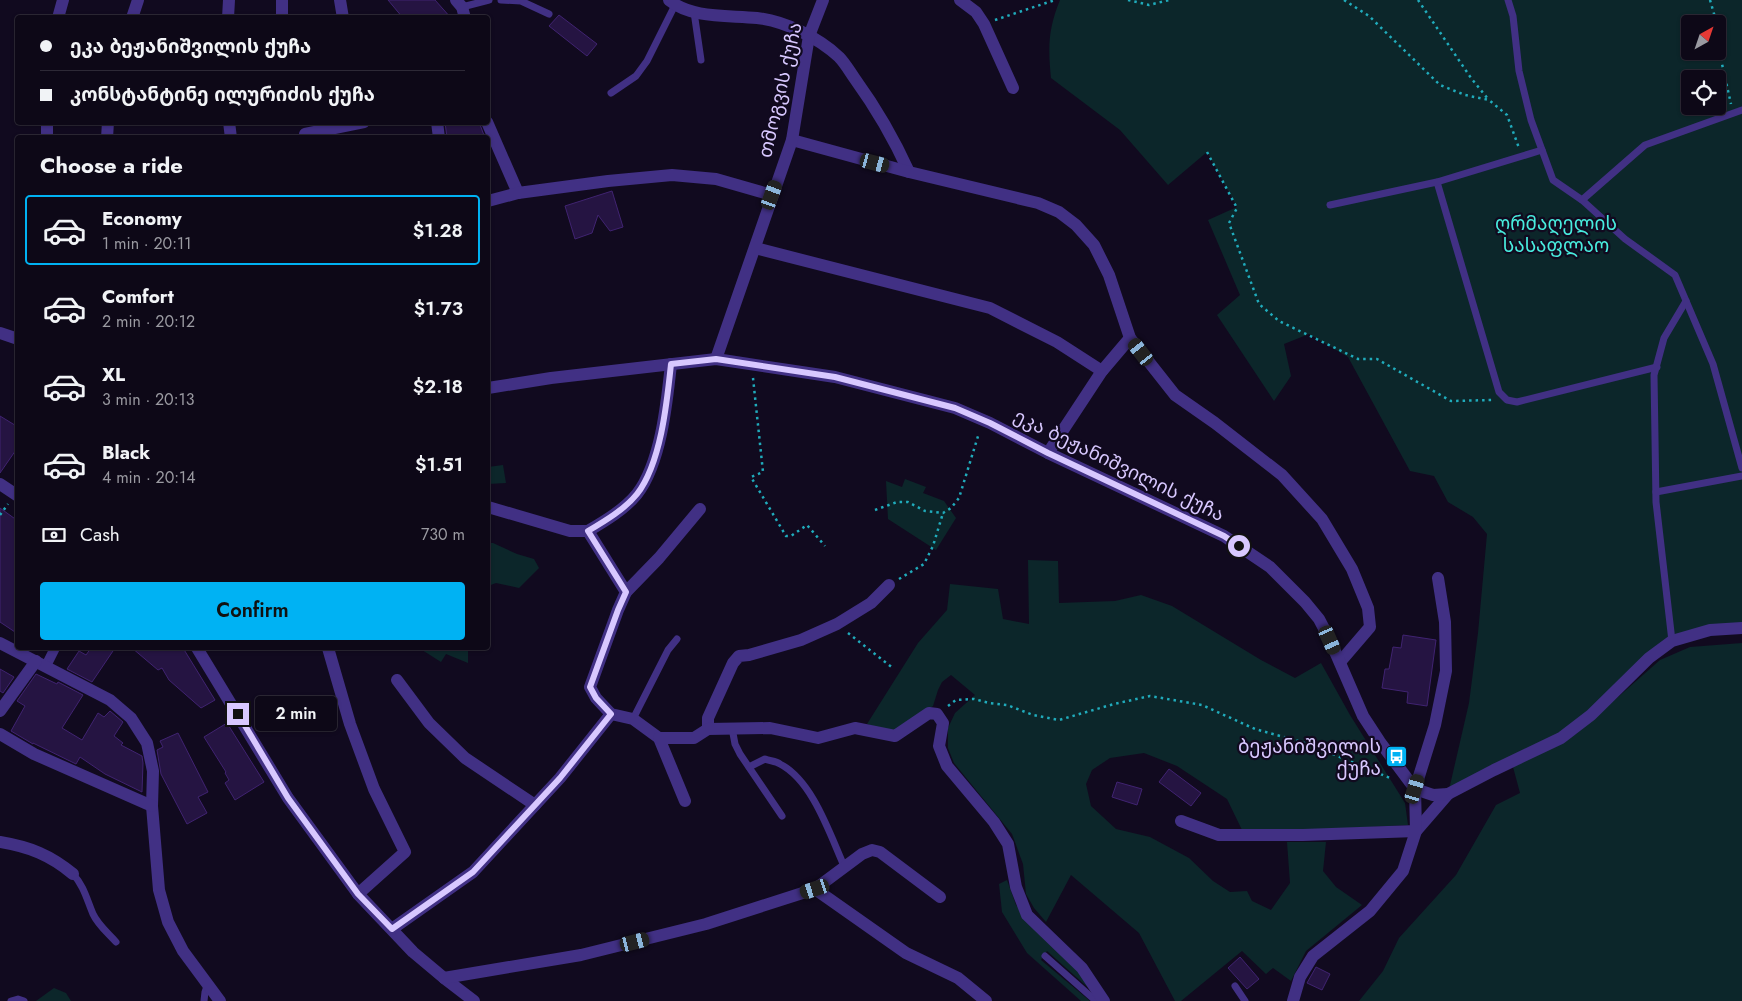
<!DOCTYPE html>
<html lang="en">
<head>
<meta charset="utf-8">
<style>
	:root { --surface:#0d0817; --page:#1b1624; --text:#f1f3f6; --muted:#9a9aa1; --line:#2d2936; --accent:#00b2f3 }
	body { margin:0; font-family:Jost,"Noto Sans Georgian",sans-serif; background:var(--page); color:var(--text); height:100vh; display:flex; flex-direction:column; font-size:19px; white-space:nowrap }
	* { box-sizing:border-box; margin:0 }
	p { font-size:16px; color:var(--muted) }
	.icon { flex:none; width:28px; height:28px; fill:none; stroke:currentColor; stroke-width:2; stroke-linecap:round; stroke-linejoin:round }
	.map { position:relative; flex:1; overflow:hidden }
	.sheet { position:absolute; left:15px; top:135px; width:475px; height:515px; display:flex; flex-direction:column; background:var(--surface); border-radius:5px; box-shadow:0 1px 4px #0004,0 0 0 1px var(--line) }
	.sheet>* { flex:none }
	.hud { position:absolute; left:15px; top:15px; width:475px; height:110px; border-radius:5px; box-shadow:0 1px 4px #0004,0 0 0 1px var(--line); display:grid; align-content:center; height:110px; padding:0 25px; background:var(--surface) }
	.needle { width:32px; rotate:40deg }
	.fabs { position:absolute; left:1681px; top:15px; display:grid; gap:10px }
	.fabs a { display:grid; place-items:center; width:45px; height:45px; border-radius:5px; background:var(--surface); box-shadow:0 1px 4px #0004,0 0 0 1px var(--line); font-size:25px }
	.end { position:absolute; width:22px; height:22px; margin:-11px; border:6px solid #d8c8ff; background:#111; box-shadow:0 0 0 2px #111 }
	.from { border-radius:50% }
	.bubble { position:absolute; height:35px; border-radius:5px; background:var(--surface); box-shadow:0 1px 4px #0004,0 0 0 1px var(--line); font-size:16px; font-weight:600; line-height:35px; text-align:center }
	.car { position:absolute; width:15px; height:30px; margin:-15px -8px; border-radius:6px; box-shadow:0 0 4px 1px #0007; background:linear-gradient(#222 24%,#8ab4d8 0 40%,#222 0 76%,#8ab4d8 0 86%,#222 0) }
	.hud b { display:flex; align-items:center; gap:18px; height:48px; font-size:19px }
	.hud b+b { border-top:1px solid var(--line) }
	.hud i { width:12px; height:12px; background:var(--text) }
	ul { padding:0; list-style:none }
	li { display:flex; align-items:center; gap:15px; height:70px; margin:0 10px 8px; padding:0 15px; border:2px solid transparent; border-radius:5px }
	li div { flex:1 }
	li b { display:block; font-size:19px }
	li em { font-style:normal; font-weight:600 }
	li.active { border-color:var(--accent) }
	li>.icon { width:45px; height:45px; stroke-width:1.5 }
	h2 { padding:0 25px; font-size:22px; line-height:60px }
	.pay { display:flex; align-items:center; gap:12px; height:55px; padding:0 25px; font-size:19px }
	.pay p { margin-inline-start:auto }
	.cta { display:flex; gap:10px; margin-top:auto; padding:10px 25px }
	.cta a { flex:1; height:58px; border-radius:5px; background:var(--accent); color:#111; font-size:20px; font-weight:600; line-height:58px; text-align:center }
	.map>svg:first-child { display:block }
	.green { fill:#0c262a; fill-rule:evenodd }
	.building { fill:#251442; stroke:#402371 }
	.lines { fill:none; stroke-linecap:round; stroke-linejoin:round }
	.path { stroke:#20abbb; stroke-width:2.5; stroke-dasharray:2.5 4; stroke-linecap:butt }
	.service { stroke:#413084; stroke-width:7 }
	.pedestrian { stroke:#413084; stroke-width:10 }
	.minor { stroke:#413084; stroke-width:12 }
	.tertiary { stroke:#413084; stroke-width:12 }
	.route { stroke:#d8c8ff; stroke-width:6 }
	.labels { text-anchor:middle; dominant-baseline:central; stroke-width:4.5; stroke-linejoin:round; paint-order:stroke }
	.street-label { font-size:19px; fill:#d8c8ff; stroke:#110a1f }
	.park-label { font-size:19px; fill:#48ecde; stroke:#110a1f }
	.poi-label { font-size:19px; fill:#d8c8ff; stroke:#110a1f; text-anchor:end }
</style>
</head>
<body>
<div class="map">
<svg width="1742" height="1001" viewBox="0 0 1742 1001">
	<rect width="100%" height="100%" fill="#110a1f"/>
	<!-- green -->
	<g class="green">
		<path d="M1060 0H1742V631L1672 641 1591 715 1448 794 1469 703 1478 633 1487 534 1473 517 1448 502 1434 476 1410 471 1348 357 1309 334 1284 344 1291 376 1274 401 1217 315 1240 295 1208 220 1237 207 1207 152 1168 185 1120 130 1051 78C1048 48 1048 29 1060 0ZM1690 24H1718V51H1690ZM1690 79H1718V106H1690Z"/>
		<polygon points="503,465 506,483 488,484 488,467"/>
		<polygon points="905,479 926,487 923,493 944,501 956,518 936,550 888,519 886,481 902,487"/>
		<polygon points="488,543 493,543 517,554 534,559 539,568 519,588 496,583 488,586"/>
		<polygon points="1028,560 1058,561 1059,603 1115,601 1141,595 1172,606 1261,660 1295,678 1321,663 1350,715 1405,803 1408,825 1293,831 1242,830 1227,799 1177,766 1144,753 1110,758 1092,770 1086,784 1091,806 1116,829 1150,837 1189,858 1213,881 1230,892 1247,891 1252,901 1271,910 1290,883 1287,842 1326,842 1323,871 1336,887 1362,905 1306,951 1291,981 1273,968 1266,974 1242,951 1181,1001 1175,1001 1139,933 1071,875 1046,922 1034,908 1026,894 1023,864 1012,834 954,763 948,748 948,728 955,713 975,695 951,675 942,682 938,690 933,706 894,734 867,724 918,643 947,610 950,584 998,589 1003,619 1029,624"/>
		<polygon points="1742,643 1742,1001 1359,1001 1383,971 1399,938 1456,875 1496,805 1520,793 1513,767 1576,734 1660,660 1690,647"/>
		<polygon points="419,648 468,648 468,663 446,654 441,662"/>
		<polygon points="1007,880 1016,905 1027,920 1080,971 1093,992 1047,951 1041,960 1090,1001 1081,1001 1027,953 1002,912 999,884"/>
		<polygon points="54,988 66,993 71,1001 36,1001"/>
	</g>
	<!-- building -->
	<g class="building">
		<polygon points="388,0 435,0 451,18 403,18"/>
		<polygon points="559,15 597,44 587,56 549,26"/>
		<polygon points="445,122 479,122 485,138 447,138"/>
		<polygon points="612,191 623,227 610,231 598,215 592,233 575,239 565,206"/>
		<polygon points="0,416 18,427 18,447 0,473"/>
		<polygon points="0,508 18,521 18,634 0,622"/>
		<polygon points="1403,635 1436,640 1427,706 1407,703 1408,692 1382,688 1385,669 1389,669 1393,647 1401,648"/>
		<polygon points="91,648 115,648 92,682 67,669 79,651 86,655"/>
		<polygon points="132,648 183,648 215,700 201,708 169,680 162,668 158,670"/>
		<polygon points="0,669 14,677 3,693 0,691"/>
		<polygon points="36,674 57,684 58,682 83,695 62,728 82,740 98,713 104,717 110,711 123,722 114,736 123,743 121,745 142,756 143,763 142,792 105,774 80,757 76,764 33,743 33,744 11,731 25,706 17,701"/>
		<polygon points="227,723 264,782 235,800 225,783 229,780 225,773 226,772 204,737"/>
		<polygon points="178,733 208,792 198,797 207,813 187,824 161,774 157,750 163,747 160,741"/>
		<polygon points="1169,769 1201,793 1191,806 1159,782"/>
		<polygon points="1117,782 1142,789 1137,805 1112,797"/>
		<polygon points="1240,957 1259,979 1247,989 1228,968"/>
		<polygon points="1316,967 1330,974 1322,990 1307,983"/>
	</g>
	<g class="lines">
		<!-- path -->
		<g class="path">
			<polyline points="1128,0 1149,5 1169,0"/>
			<polyline points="1344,0 1369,16 1440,85 1465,95 1489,100 1507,115 1519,148"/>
			<polyline points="1418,0 1471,78 1488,99"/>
			<polyline points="1710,0 1717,24"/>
			<polyline points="995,20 1055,0"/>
			<polyline points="1718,26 1720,55 1731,104"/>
			<polyline points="1207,152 1237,208 1229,223 1259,304 1279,321 1358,359 1377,359 1451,401 1493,400"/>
			<polyline points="753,378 763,472 751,477 786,536 791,536 807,525 825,546"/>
			<polyline points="875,510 897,502 908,502 925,511 943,513 951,508 959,498 979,433"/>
			<polyline points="0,515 8,504"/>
			<polyline points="899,579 924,564 933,546 943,513"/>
			<polyline points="848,633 894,669"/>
			<polyline points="948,706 956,700 974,699 989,703 1007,705 1033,715 1059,720 1114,704 1150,696 1202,705 1255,729 1309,744 1390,778"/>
		</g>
		<!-- service -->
		<g class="service">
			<polyline points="501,0 521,1 549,14"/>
			<polyline points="1508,0 1513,16 1519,71 1531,120 1553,180 1582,200 1625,239 1675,275 1713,364 1742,468"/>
			<polyline points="462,7 489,0"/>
			<polyline points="694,12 701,60"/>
			<polyline points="611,93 636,76 647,61 675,5 675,1"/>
			<polyline points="1437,182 1499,392 1507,400 1517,402 1657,367"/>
			<polyline points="1582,200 1645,145 1742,110"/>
			<polyline points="1330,205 1437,182 1542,150"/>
			<polyline points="1656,492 1742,476"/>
			<polyline points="1672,641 1656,502 1654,375 1664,338 1686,301"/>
			<polyline points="633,719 668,650 677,639"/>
			<polyline points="732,728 735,744 740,754 782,816"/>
			<path d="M749 767 765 759C770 761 776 761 780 764 813 781 830 835 845 868"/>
			<path d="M73 874C84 886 87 900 93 914 98 925 108 933 116 942"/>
			<polyline points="1045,956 1096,1001"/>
			<polyline points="1235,986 1245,1001"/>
			<polyline points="11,1001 18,999 24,1001"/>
			<polyline points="204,1001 205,992 207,986"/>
		</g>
		<!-- pedestrian -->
		<polyline class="pedestrian" points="46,666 55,648"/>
		<!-- minor -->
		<g class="minor">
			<polyline points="340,0 343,18"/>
			<polyline points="456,0 462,7 465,18"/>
			<path d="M669 0C692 19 729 15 757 18 785 21 819 38 839 57 845 63 850 72 855 79 876 108 894 139 909 172"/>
			<polyline points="960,0 976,12 984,24 1013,88"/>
			<polyline points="58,18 63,0"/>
			<polyline points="132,18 138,0"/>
			<polyline points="228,18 229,0"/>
			<polyline points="282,18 282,0"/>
			<polyline points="229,122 231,138"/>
			<polyline points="437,122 439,138"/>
			<polyline points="487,122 518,193"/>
			<polyline points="305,134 364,122"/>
			<polyline points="47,138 47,122"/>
			<polyline points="107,138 108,122"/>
			<polyline points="792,140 909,172 1038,203 1059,212 1076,225 1094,245 1109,275 1130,338 1175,395 1215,423 1282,475 1322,519 1352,569 1368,608 1370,627 1340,662"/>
			<polyline points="488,201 518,193 608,181 672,175 716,179 772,195"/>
			<polyline points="755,248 990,308 1057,342 1102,371"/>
			<polyline points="716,359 792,140 809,36 823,0"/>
			<polyline points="1048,453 1102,371 1130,338"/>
			<polyline points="0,484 18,496"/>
			<polyline points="488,507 570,531 588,531 626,592 618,610 590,687 596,698 611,714 633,719 659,738 685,801"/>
			<path d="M588 531C605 521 625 509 637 494 661 463 667 402 671 364"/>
			<polyline points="626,592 659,558 700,509"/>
			<polyline points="0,643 110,700 131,718 147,743 153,771 152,806 159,890 168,922 183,951 220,1001"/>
			<polyline points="197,648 288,798 358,894 413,952 444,978 474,1001"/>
			<polyline points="328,648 350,724 374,789 405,852 358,894"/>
			<polyline points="397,680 429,723 465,758 535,805"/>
			<polyline points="0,711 36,661"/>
			<polyline points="708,729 708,718 733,663 739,656 749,655 801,640 837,624 871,603 889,585"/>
			<polyline points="0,734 34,754 152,806"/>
			<polyline points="659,738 694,738 708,729 770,728 818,738 855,728 895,736 929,713 937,714 943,723 939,746 947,766 994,822 1008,844 1016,887 1027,915 1082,968 1104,1001"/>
			<polyline points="1181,821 1219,835 1303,835 1416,831 1448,794"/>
			<path d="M0 842C30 847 50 855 73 874"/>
			<polyline points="815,889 906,953 958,978 986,1001"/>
			<polyline points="392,929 473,872 560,778 611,714"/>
			<polyline points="444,978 581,955 706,924 815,889 862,854 872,850 880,852 940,897"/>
			<polyline points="1293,1001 1300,977 1313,956 1370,911 1403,871 1416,831 1415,789 1435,725 1446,671 1445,622 1438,578"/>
		</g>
		<!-- tertiary -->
		<g class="tertiary">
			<polyline points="0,333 18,339"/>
			<polyline points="488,388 551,378 716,359 835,377 955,408 990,423 1048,453 1224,536 1270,567 1305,602 1319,619 1330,640 1363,716 1380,742 1415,789 1433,795 1448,794 1494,770 1561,738 1591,715 1649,658 1672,641 1710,630 1742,628"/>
		</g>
	</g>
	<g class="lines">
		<!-- route -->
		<path class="route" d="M238 714 288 798 358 894 392 929 473 872 560 778 611 714 596 698 590 687 618 610 626 592 588 531C605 521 625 509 637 494 661 463 667 402 671 364L716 359 835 377 955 408 990 423 1048 453 1224 536 1239 546"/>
	</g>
	<!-- icons -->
	<defs>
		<symbol id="bus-square" viewBox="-11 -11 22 22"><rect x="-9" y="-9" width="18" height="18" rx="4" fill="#00b2f3" stroke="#110a1f"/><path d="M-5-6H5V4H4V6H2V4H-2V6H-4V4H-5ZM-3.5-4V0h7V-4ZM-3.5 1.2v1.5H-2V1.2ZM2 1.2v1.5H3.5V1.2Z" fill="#fff"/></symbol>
	</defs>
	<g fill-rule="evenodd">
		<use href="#bus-square" x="1384" y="744" width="25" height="25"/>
	</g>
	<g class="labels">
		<!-- street labels -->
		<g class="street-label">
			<text transform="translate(780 90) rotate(-77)">თმოგვის ქუჩა</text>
			<text transform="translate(1119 465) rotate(26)">ეკა ბეჟანიშვილის ქუჩა</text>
		</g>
		<!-- park labels -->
		<g class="park-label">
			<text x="1556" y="223">ღრმაღელის<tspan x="1556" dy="22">სასაფლაო</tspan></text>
		</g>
		<!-- poi labels -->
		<g class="poi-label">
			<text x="1381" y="746">ბეჟანიშვილის<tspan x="1381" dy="22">ქუჩა</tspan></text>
		</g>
	</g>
</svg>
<div class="fabs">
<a><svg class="needle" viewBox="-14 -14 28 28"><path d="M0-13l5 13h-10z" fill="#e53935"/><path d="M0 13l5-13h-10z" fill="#9a9aa1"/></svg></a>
<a><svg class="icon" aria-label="locate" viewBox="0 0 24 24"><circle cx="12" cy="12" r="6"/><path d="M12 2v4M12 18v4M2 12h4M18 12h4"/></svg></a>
</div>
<i class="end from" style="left:1239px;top:546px"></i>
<i class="end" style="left:238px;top:714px"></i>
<div class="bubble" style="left:255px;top:696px;width:82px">2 min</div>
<i class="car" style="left:875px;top:163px;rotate:105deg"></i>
<i class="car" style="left:772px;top:195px;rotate:20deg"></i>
<i class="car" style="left:1141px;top:352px;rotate:322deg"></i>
<i class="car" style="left:1330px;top:640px;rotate:156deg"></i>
<i class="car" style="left:1415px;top:789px;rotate:17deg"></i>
<i class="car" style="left:815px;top:889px;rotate:252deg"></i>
<i class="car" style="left:635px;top:942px;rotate:76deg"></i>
<div class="hud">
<b><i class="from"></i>ეკა ბეჟანიშვილის ქუჩა</b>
<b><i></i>კონსტანტინე ილურიძის ქუჩა</b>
</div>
<section class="sheet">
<h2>Choose a ride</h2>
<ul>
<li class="active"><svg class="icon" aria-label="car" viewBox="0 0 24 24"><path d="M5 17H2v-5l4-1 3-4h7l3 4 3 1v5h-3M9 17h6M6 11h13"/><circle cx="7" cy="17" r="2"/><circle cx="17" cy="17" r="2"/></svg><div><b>Economy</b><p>1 min · 20:11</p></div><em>$1.28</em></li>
<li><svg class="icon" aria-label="car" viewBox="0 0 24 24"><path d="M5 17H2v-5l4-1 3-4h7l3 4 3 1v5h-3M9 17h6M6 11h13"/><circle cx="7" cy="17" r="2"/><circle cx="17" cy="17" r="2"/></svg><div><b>Comfort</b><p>2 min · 20:12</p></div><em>$1.73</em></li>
<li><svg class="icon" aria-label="car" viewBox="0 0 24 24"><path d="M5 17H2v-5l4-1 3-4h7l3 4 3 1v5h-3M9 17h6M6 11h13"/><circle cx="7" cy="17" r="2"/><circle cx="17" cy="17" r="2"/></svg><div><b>XL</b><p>3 min · 20:13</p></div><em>$2.18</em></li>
<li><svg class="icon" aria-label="car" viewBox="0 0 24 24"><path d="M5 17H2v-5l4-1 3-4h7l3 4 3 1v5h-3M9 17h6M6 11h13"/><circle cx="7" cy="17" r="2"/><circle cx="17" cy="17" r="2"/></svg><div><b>Black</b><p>4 min · 20:14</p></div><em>$1.51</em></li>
</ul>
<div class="pay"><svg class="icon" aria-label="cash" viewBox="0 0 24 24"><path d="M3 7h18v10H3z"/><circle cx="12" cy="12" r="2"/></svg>Cash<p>730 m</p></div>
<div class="cta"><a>Confirm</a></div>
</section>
</div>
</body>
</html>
